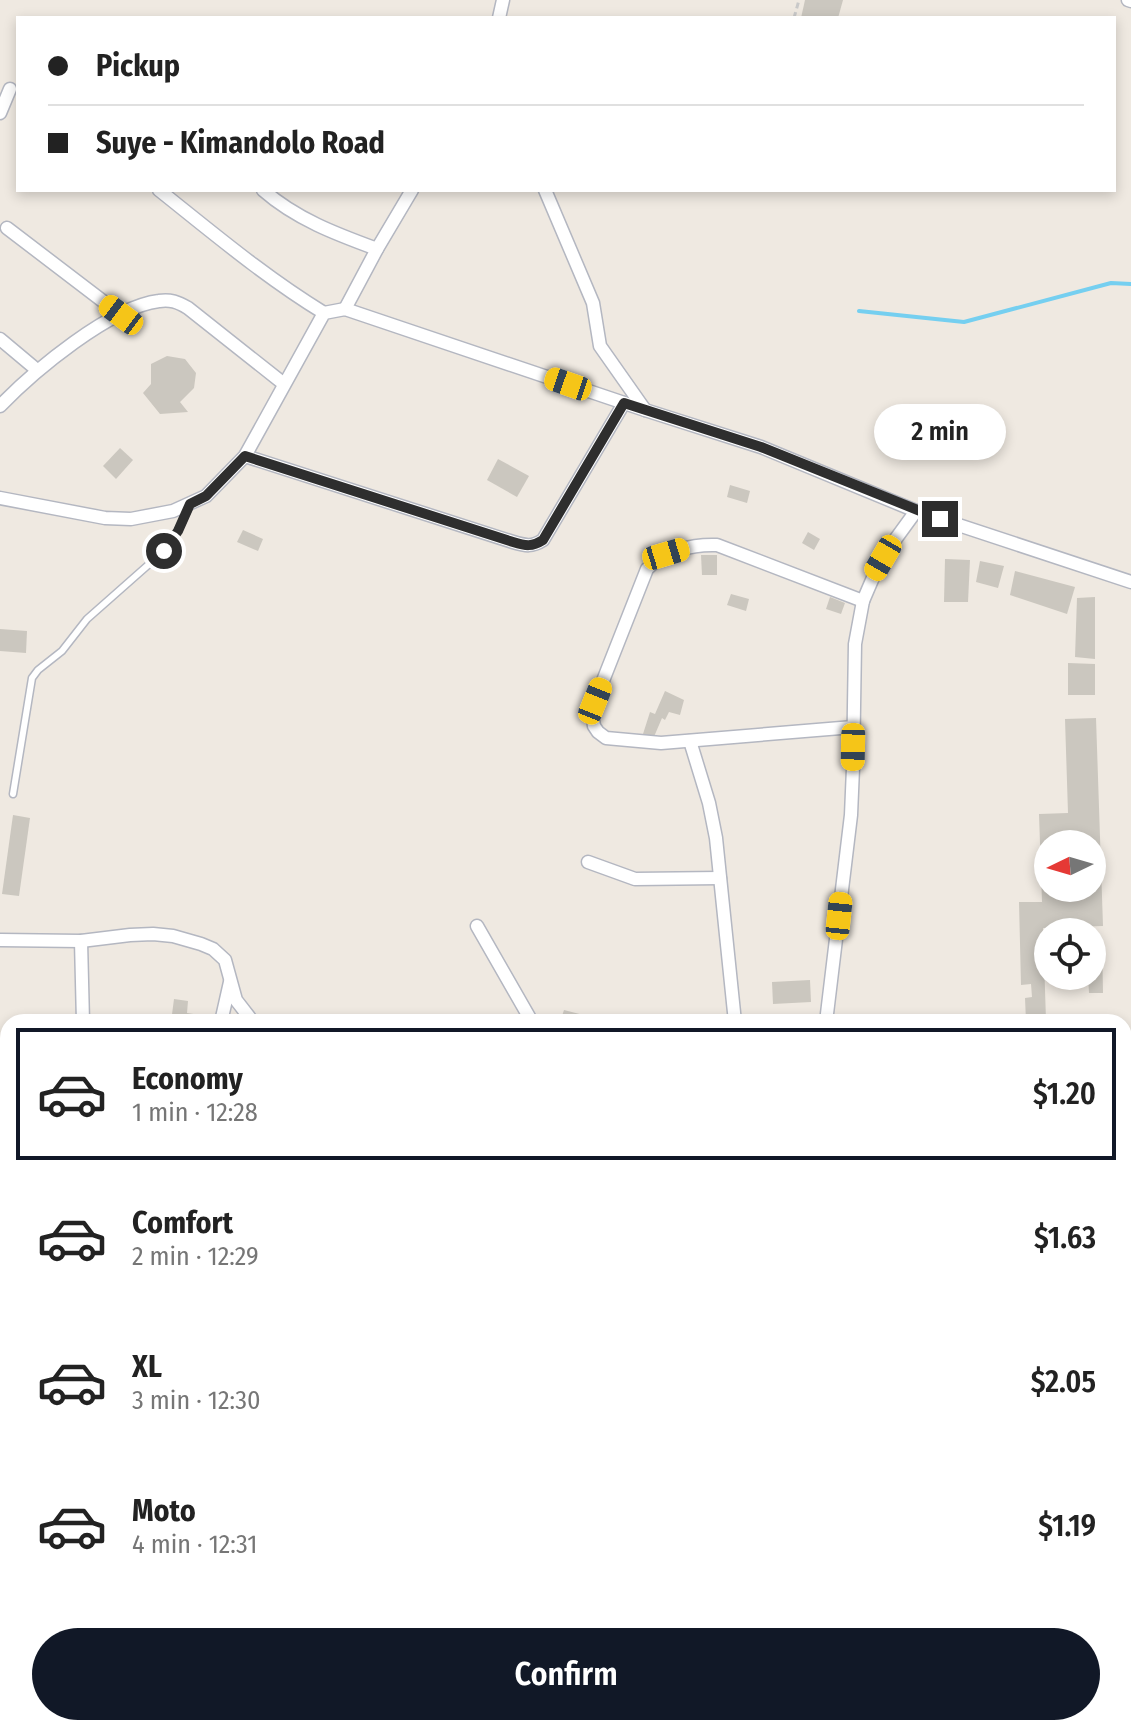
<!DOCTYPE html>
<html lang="en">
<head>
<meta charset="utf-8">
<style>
	:root { --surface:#fff; --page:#f2f2f2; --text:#222; --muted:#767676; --line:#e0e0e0; --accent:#111827 }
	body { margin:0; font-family:"Fira Sans Condensed",sans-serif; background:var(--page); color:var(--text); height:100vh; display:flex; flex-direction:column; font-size:30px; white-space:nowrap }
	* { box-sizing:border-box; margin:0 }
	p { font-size:26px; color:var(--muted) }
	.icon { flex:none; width:44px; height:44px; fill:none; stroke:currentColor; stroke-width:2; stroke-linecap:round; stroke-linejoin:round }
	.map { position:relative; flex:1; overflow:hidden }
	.sheet { position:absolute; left:0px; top:1014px; width:1132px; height:722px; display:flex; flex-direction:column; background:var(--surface); border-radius:24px 24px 0 0; box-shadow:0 4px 12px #0003 }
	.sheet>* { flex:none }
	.hud { position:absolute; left:16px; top:16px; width:1100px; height:176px; border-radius:0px; box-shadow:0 4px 12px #0003; display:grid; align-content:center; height:176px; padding:0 32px; background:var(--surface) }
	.needle { width:52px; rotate:265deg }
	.fabs { position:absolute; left:1034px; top:830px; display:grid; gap:16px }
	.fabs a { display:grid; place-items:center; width:72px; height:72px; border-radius:50%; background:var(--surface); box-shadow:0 4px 12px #0003; font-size:40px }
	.end { position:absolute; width:36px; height:36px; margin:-18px; border:10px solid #2e2e2e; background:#fff; box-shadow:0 0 0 4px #fff }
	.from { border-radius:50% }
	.bubble { position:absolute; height:56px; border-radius:28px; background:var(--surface); box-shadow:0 4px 12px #0003; font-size:26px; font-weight:600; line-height:56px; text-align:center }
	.car { position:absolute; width:24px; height:48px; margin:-24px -12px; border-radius:10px; box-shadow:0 0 6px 2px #0007; background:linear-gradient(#f5c518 24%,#345 0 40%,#f5c518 0 76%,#345 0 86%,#f5c518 0) }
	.hud b { display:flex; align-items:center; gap:28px; height:76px; font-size:30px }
	.hud b+b { border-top:2px solid var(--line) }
	.hud i { width:20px; height:20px; background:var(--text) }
	ul { padding:14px 0 0; list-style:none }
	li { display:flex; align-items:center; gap:24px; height:132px; margin:0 16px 12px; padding:0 16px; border:4px solid transparent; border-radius:0px }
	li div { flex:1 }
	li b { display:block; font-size:30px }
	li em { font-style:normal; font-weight:600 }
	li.selected { border-color:var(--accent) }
	li>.icon { width:72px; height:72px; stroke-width:1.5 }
	.cta { display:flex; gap:16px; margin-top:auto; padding:16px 32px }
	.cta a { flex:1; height:92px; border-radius:48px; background:var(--accent); color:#fff; font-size:32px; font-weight:600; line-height:92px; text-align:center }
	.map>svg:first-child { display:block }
	.green { fill:#b6e59e }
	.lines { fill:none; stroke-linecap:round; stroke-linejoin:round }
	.stream { stroke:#75cff0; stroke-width:4 }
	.building { fill:#cbc7bf; fill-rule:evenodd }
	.lane-casing { stroke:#b4b7c1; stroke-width:9 }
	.street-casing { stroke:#b4b7c1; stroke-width:15 }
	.path { stroke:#c9c9c9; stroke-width:3; stroke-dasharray:6 4; stroke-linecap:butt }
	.lane { stroke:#fff; stroke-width:6 }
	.street { stroke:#fff; stroke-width:12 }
	.route { stroke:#2e2e2e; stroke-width:10 }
</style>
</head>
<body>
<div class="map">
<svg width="1131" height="1735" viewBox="0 0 1131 1735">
	<rect width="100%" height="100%" fill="#efe9e1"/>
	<!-- green -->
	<polygon class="green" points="1124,1270 1131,1287 1131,1735 843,1735 845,1728 1124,1728"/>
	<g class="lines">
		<!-- stream -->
		<polyline class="stream" points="859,311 964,322 1111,283 1131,284"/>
	</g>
	<!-- building -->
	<g class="building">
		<polygon points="805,0 843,0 838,18 801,18"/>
		<polygon points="167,356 185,359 196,373 194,388 180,402 188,412 160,414 143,393 151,384 151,364"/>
		<polygon points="120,448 133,460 116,479 103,466"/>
		<polygon points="498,459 529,476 517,497 487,480"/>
		<polygon points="730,485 750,491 747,503 727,497"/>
		<polygon points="243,530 263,539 258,551 237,542"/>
		<polygon points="808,532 820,539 814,550 802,543"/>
		<polygon points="701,555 717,555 717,575 702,575"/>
		<polygon points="945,559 970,560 968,602 944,602"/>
		<polygon points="980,561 1004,566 998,588 976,582"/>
		<polygon points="1015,571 1075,587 1067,614 1010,595"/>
		<polygon points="731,594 749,599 746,611 727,605"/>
		<polygon points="830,597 845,603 841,614 826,609"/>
		<polygon points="1095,597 1095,659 1075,657 1077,598"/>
		<polygon points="0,629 27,631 26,653 0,651"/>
		<polygon points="1068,663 1095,664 1095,695 1068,695"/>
		<polygon points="665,691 684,700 680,715 669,712 665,720 662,718 653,739 643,734 650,712 655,714"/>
		<path d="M1096 718 1103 926 1043 928 1046 1020 1026 1021 1025 998 1032 997 1031 984 1021 985 1019 902H1042L1039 814 1068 813 1065 719ZM1048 844H1092V888H1048Z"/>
		<polygon points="13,815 30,818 19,896 2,894"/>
		<polygon points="1092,938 1102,938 1103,993 1089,993 1088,976 1092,976"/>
		<polygon points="810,980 811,1002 773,1004 772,982"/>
		<polygon points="174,999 188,1001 187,1013 200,1015 199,1022 171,1022"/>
		<polygon points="564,1010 599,1019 599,1022 560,1022"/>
	</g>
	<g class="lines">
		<defs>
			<polyline id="lane" points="13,794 32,678 38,670 62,651 87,619 164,551 178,531 189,507"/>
			<g id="street">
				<polyline points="1128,0 1131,1"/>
				<polyline points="499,18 503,0"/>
				<polyline points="0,113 10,89"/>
				<path d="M159 190C213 233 265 277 324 313"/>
				<path d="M263 190C296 219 336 234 377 249"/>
				<polyline points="545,190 593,303 600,346 645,410"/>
				<polyline points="7,228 121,315"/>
				<polyline points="345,309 377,249 412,190"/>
				<polyline points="0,339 37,370"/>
				<path d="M0 406C34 371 110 307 159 301 170 299 178 302 188 308L284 384"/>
				<path d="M245 456 513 542C526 546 532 547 543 540L624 403"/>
				<polyline points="0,498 105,518 131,519 173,511 206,496 245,456 324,313 345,309 645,410 761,447 916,511 1131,582"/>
				<path d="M853 727 661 743 606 738 598 732 594 726 592 713 595 701 647 569C664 551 692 544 717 545L863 601"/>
				<polyline points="690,741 709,803 716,838 735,1022"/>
				<polyline points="588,862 635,879 720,878"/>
				<polyline points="477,926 532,1022"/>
				<polyline points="0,940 81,941 130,935 153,934 173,936 201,944 213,949 225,960 236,1000 253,1022"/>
				<polyline points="81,941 83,1022"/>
				<polyline points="221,1022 230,982"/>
				<polyline points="826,1022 851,815 853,768 855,644 863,601 875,573 892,544 916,511"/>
				<polyline points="0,1611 8,1611"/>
				<polyline points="79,1728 79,1735"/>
				<polyline points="282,1728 282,1735"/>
				<polyline points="460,1728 463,1735"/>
				<polyline points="812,1735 815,1728"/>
			</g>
		</defs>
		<!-- lane casing -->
		<use href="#lane" class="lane-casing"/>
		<!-- street casing -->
		<use href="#street" class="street-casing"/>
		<!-- path -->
		<polyline class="path" points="794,18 799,0"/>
		<!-- lane -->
		<use href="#lane" class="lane"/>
		<!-- street -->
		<use href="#street" class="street"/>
	</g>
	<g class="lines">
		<!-- route -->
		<path class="route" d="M164 551 178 531 190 504 206 496 245 456 513 542C526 546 532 547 543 540L624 403 761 447 940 519"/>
	</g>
</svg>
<div class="fabs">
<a><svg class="needle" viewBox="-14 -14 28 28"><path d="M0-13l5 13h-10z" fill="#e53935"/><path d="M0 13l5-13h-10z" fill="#767676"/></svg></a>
<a><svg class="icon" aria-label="locate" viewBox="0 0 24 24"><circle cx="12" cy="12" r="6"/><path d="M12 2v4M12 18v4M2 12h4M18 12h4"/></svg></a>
</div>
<i class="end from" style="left:164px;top:551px"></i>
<i class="end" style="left:940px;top:519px"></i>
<div class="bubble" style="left:874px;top:404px;width:132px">2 min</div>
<i class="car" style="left:121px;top:315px;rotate:307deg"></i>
<i class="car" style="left:568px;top:384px;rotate:289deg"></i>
<i class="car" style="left:666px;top:554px;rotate:73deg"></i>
<i class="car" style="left:883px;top:558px;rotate:210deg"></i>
<i class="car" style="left:595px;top:701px;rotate:22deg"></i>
<i class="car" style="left:853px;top:747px;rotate:181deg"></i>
<i class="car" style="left:839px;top:916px;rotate:6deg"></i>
<div class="hud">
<b><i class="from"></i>Pickup</b>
<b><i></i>Suye - Kimandolo Road</b>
</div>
<section class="sheet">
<ul>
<li class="selected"><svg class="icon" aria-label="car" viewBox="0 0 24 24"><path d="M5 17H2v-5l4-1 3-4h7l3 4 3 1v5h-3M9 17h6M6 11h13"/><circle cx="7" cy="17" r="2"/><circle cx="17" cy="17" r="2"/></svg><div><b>Economy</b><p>1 min · 12:28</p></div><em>$1.20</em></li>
<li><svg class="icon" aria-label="car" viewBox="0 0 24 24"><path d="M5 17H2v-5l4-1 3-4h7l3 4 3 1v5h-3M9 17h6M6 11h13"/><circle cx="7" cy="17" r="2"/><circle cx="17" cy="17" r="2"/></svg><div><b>Comfort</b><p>2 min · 12:29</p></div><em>$1.63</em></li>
<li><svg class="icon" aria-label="car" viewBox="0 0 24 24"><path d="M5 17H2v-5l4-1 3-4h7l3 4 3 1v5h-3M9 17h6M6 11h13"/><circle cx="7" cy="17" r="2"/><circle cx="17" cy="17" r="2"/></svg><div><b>XL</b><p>3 min · 12:30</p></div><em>$2.05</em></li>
<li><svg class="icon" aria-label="car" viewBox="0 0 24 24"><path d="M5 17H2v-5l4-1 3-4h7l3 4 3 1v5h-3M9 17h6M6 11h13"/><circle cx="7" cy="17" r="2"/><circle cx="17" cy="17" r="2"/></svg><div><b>Moto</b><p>4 min · 12:31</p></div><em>$1.19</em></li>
</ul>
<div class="cta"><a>Confirm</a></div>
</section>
</div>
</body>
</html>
